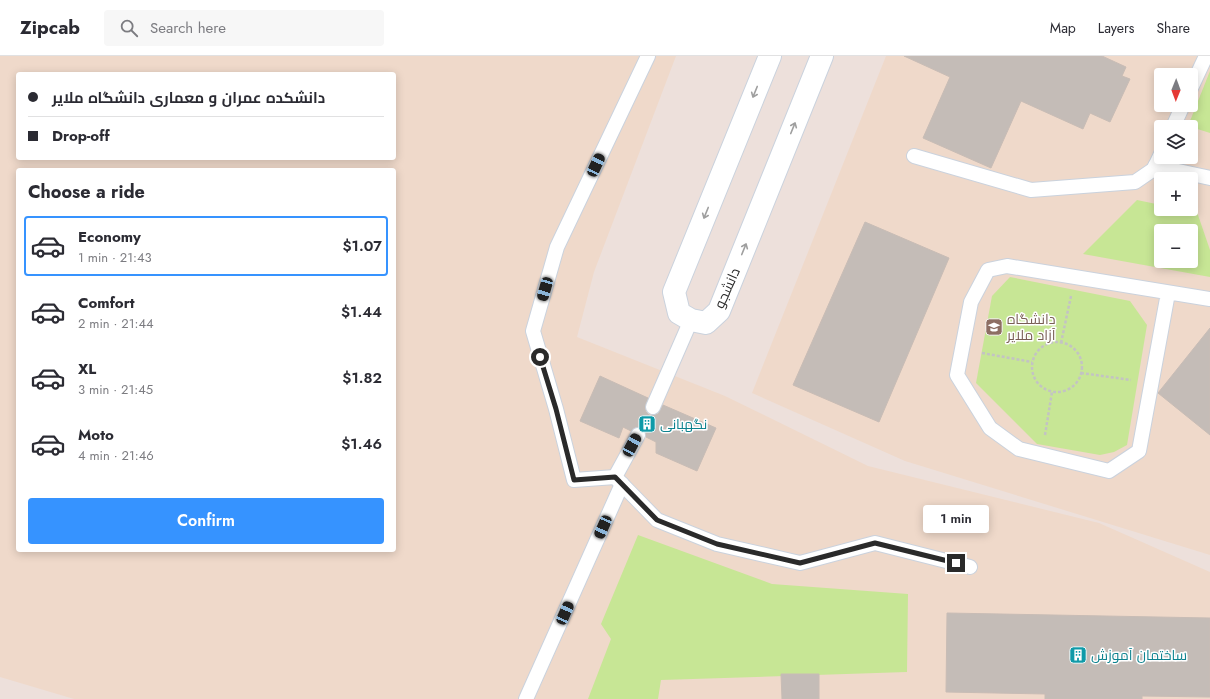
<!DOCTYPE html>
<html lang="en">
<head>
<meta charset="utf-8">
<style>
	:root { --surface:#fff; --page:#f7f7f7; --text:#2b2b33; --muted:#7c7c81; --line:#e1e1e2; --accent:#3693ff }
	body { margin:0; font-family:Jost,Cairo,sans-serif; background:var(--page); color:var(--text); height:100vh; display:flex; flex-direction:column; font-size:15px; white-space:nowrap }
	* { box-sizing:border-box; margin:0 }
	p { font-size:13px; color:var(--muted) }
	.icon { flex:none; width:22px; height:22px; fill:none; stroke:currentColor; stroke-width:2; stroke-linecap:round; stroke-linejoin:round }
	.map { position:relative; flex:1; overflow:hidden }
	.side { position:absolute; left:16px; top:112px; width:380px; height:384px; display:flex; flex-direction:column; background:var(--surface); border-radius:4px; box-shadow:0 2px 10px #0003 }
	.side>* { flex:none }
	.hud { position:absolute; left:16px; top:16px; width:380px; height:88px; border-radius:4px; box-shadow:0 2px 10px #0003; display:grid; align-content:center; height:88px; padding:0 12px; background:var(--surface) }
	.needle { width:26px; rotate:181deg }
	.buttons { position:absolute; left:1154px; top:12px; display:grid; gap:8px }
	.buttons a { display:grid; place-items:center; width:44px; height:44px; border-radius:4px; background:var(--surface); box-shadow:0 2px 10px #0003; font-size:20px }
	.end { position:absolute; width:18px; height:18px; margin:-9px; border:5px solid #2a2a2a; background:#fff; box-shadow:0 0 0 2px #fff }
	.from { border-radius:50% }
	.bubble { position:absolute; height:28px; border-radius:4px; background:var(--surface); box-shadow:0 2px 10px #0003; font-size:13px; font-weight:600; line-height:28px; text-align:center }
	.car { position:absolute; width:12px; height:24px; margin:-12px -6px; border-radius:5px; box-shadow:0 0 3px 1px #0007; background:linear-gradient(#222 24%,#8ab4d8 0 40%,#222 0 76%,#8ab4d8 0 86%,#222 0) }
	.hud b { display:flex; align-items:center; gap:14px; height:38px; font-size:15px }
	.hud b+b { border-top:1px solid var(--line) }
	.hud i { width:10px; height:10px; background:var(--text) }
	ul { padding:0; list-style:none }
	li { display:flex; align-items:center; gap:12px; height:60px; margin:0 8px 6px; padding:0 4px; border:2px solid transparent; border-radius:4px }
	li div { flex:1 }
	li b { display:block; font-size:15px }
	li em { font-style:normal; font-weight:600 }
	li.on { border-color:var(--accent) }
	li>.icon { width:36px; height:36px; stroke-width:1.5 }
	h2 { padding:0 12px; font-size:18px; line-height:48px }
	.cta { display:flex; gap:8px; margin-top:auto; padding:8px 12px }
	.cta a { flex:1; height:46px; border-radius:4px; background:var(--accent); color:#fff; font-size:16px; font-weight:600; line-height:46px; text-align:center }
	header { display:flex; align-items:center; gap:24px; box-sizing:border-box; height:56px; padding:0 20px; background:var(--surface); border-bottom:1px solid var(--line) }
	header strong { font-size:19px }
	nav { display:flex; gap:22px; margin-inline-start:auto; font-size:14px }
	.search { width:280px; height:36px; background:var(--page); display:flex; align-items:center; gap:10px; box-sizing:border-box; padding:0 14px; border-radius:4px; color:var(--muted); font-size:15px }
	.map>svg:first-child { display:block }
	.education { fill:#efd9ca; fill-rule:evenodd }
	.green { fill:#c7e695; fill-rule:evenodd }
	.building { fill:#c4bcb7; stroke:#c8bcb5 }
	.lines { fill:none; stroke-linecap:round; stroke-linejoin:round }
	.service-casing { stroke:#cad2dd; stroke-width:16 }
	.secondary-casing { stroke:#cad2dd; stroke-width:24 }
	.path { stroke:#c3c3c3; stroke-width:2.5; stroke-dasharray:3 2; stroke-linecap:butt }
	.service { stroke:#fff; stroke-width:14 }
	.secondary { stroke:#fff; stroke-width:22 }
	.oneway { stroke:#9f9f9f }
	.route { stroke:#2a2a2a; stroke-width:5 }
	.labels { text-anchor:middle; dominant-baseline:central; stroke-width:3; stroke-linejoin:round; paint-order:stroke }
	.street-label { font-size:14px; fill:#2a2a2a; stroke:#fff }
	.education-label { font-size:14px; fill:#785e54; stroke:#fff; text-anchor:start }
	.culture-label { font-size:14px; fill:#0d838f; stroke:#fff; text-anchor:start }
</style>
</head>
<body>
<header>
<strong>Zipcab</strong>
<div class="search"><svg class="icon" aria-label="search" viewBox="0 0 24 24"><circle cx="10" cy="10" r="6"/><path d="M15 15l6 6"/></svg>Search here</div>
<nav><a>Map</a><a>Layers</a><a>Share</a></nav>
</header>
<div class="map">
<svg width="1210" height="643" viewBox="0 0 1210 643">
	<rect width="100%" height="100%" fill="#ede0db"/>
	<!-- education -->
	<g class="education">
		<path d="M0 0H676L594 216 577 281 725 340 868 410 1099 467 1210 516V643H74L0 621ZM18 18H394V102H18ZM18 114H394V494H18Z"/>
		<path d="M886 0H1210V499L905 405 752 337ZM1161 19H1191V49H1161ZM1161 71H1191V101H1161ZM1161 123H1191V153H1161ZM1161 175H1191V205H1161Z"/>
	</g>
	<!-- green -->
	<g class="green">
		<polygon points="1210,15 1210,77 1188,70"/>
		<path d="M1137 144 1161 149V153H1181L1197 156 1210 194V221L1083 198ZM1161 175H1191V205H1161Z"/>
		<polygon points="1010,221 1130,245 1147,269 1127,389 1114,396 1100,399 1037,388 976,327 992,240"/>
		<polygon points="638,479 772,528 908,538 907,616 661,624 658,643 588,643 611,583 601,568"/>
	</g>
	<!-- building -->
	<g class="building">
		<polygon points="904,0 1102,0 1126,11 1122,20 1130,23 1110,66 1090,57 1083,73 1021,45 991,112 923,82 950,21"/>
		<polygon points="865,166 949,202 879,366 793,329"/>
		<polygon points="1210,272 1210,379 1158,337"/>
		<polygon points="600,320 648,342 645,352 646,356 649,359 654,359 658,358 663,349 716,372 697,415 656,397 656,386 646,381 645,375 642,371 634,372 631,375 623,371 619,382 580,365"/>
		<polygon points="947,557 1210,562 1210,641 1142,640 1142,643 1045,643 1045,638 946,636"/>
		<polygon points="781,618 819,618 819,643 782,643"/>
	</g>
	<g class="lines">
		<defs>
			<g id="service">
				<polyline points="648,0 557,191 533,275 556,353 574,424 615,421 657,464 717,488 800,507 875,487 970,511"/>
				<polyline points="1191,32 1206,0"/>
				<polyline points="1173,71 1183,49"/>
				<polyline points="914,100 1031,134 1135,126 1154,113 1161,98"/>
				<polyline points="1155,110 1210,122"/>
				<polyline points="1168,237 1139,395 1109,415 1019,393 990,372 957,319 971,246 988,214 1007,210 1210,243"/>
				<polyline points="653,351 691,264"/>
				<polyline points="615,421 638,379"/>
				<polyline points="526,643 622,428"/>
			</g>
			<polyline id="secondary" points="770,0 674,236 679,257 691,264 706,267 719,255 822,0"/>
		</defs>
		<!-- service casing -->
		<use href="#service" class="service-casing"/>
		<!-- secondary casing -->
		<use href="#secondary" class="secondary-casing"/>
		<!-- path -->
		<g class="path">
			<circle cx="1057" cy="311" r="25"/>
			<polyline points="1061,287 1071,240"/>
			<polyline points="982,297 1032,306"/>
			<polyline points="1081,317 1131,324"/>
			<polyline points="1045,379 1052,336"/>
		</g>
		<!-- service -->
		<use href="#service" class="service"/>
		<!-- secondary -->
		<use href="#secondary" class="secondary"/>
	</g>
	<!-- one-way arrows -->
	<defs><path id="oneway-shaft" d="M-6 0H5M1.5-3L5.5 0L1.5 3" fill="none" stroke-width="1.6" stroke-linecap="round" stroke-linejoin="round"/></defs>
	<g class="oneway">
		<use href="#oneway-shaft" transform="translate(755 36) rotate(112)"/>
		<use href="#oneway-shaft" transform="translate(793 72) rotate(-68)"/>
		<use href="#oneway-shaft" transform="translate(706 157) rotate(112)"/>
		<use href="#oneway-shaft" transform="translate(744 193) rotate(-68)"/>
	</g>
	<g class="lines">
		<!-- route -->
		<polyline class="route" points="540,301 556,353 574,424 615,421 657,464 717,488 800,507 875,487 956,507"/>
	</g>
	<!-- icons -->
	<defs>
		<symbol id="university-square" viewBox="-11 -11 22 22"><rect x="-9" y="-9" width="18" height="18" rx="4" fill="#8d6e63" stroke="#fff"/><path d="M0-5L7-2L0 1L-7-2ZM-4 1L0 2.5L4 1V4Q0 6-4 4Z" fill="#fff"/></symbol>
		<symbol id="building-square" viewBox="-11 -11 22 22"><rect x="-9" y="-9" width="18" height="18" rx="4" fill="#0f9aa8" stroke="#fff"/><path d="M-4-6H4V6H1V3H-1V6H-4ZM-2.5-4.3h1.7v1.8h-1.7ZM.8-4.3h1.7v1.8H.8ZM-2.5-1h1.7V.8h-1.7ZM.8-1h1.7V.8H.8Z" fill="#fff"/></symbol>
	</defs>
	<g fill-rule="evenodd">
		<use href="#university-square" x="984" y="261" width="20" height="20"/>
		<use href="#building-square" x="637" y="358" width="20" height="20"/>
		<use href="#building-square" x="1068" y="589" width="20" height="20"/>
	</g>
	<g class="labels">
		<!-- street labels -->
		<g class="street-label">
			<text transform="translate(727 232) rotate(-66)">دانشجو</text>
		</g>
		<!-- education labels -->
		<g class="education-label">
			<text x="1007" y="263">دانشگاه<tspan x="1007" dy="16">آزاد ملایر</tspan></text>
		</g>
		<!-- culture labels -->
		<g class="culture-label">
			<text x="660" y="368">نگهبانی</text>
			<text x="1091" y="599">ساختمان آموزش</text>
		</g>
	</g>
</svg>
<div class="buttons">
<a><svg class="needle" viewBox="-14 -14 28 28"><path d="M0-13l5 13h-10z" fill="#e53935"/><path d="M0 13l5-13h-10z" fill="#7c7c81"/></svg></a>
<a><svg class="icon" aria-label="layers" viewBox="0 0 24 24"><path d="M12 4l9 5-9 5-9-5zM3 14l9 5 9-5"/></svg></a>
<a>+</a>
<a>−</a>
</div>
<i class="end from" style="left:540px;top:301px"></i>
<i class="end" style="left:956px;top:507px"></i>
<div class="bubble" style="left:923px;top:449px;width:66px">1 min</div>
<i class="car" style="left:596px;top:109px;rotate:25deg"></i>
<i class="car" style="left:545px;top:233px;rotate:196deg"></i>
<i class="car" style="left:632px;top:389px;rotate:28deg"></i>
<i class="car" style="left:603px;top:471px;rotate:204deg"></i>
<i class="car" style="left:565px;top:557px;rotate:24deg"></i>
<div class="hud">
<b><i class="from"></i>دانشکده عمران و معماری دانشگاه ملایر</b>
<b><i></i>Drop-off</b>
</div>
<section class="side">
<h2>Choose a ride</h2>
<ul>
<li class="on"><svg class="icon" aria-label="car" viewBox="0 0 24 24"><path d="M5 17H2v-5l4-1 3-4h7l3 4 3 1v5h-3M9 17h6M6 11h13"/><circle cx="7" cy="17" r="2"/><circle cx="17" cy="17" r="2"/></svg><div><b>Economy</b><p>1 min · 21:43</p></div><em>$1.07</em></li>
<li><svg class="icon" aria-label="car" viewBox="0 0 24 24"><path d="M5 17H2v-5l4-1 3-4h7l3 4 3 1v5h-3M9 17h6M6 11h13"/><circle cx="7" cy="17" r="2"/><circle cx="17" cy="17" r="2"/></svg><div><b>Comfort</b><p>2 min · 21:44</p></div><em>$1.44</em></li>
<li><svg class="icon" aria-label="car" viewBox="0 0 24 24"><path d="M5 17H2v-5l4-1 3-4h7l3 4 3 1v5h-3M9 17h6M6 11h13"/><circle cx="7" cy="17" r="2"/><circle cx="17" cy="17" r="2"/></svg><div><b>XL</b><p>3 min · 21:45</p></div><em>$1.82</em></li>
<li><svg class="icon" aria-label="car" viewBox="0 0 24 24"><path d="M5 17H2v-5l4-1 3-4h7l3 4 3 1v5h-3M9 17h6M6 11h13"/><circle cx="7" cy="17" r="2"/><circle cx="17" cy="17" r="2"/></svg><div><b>Moto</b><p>4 min · 21:46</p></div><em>$1.46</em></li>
</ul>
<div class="cta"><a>Confirm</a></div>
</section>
</div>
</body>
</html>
